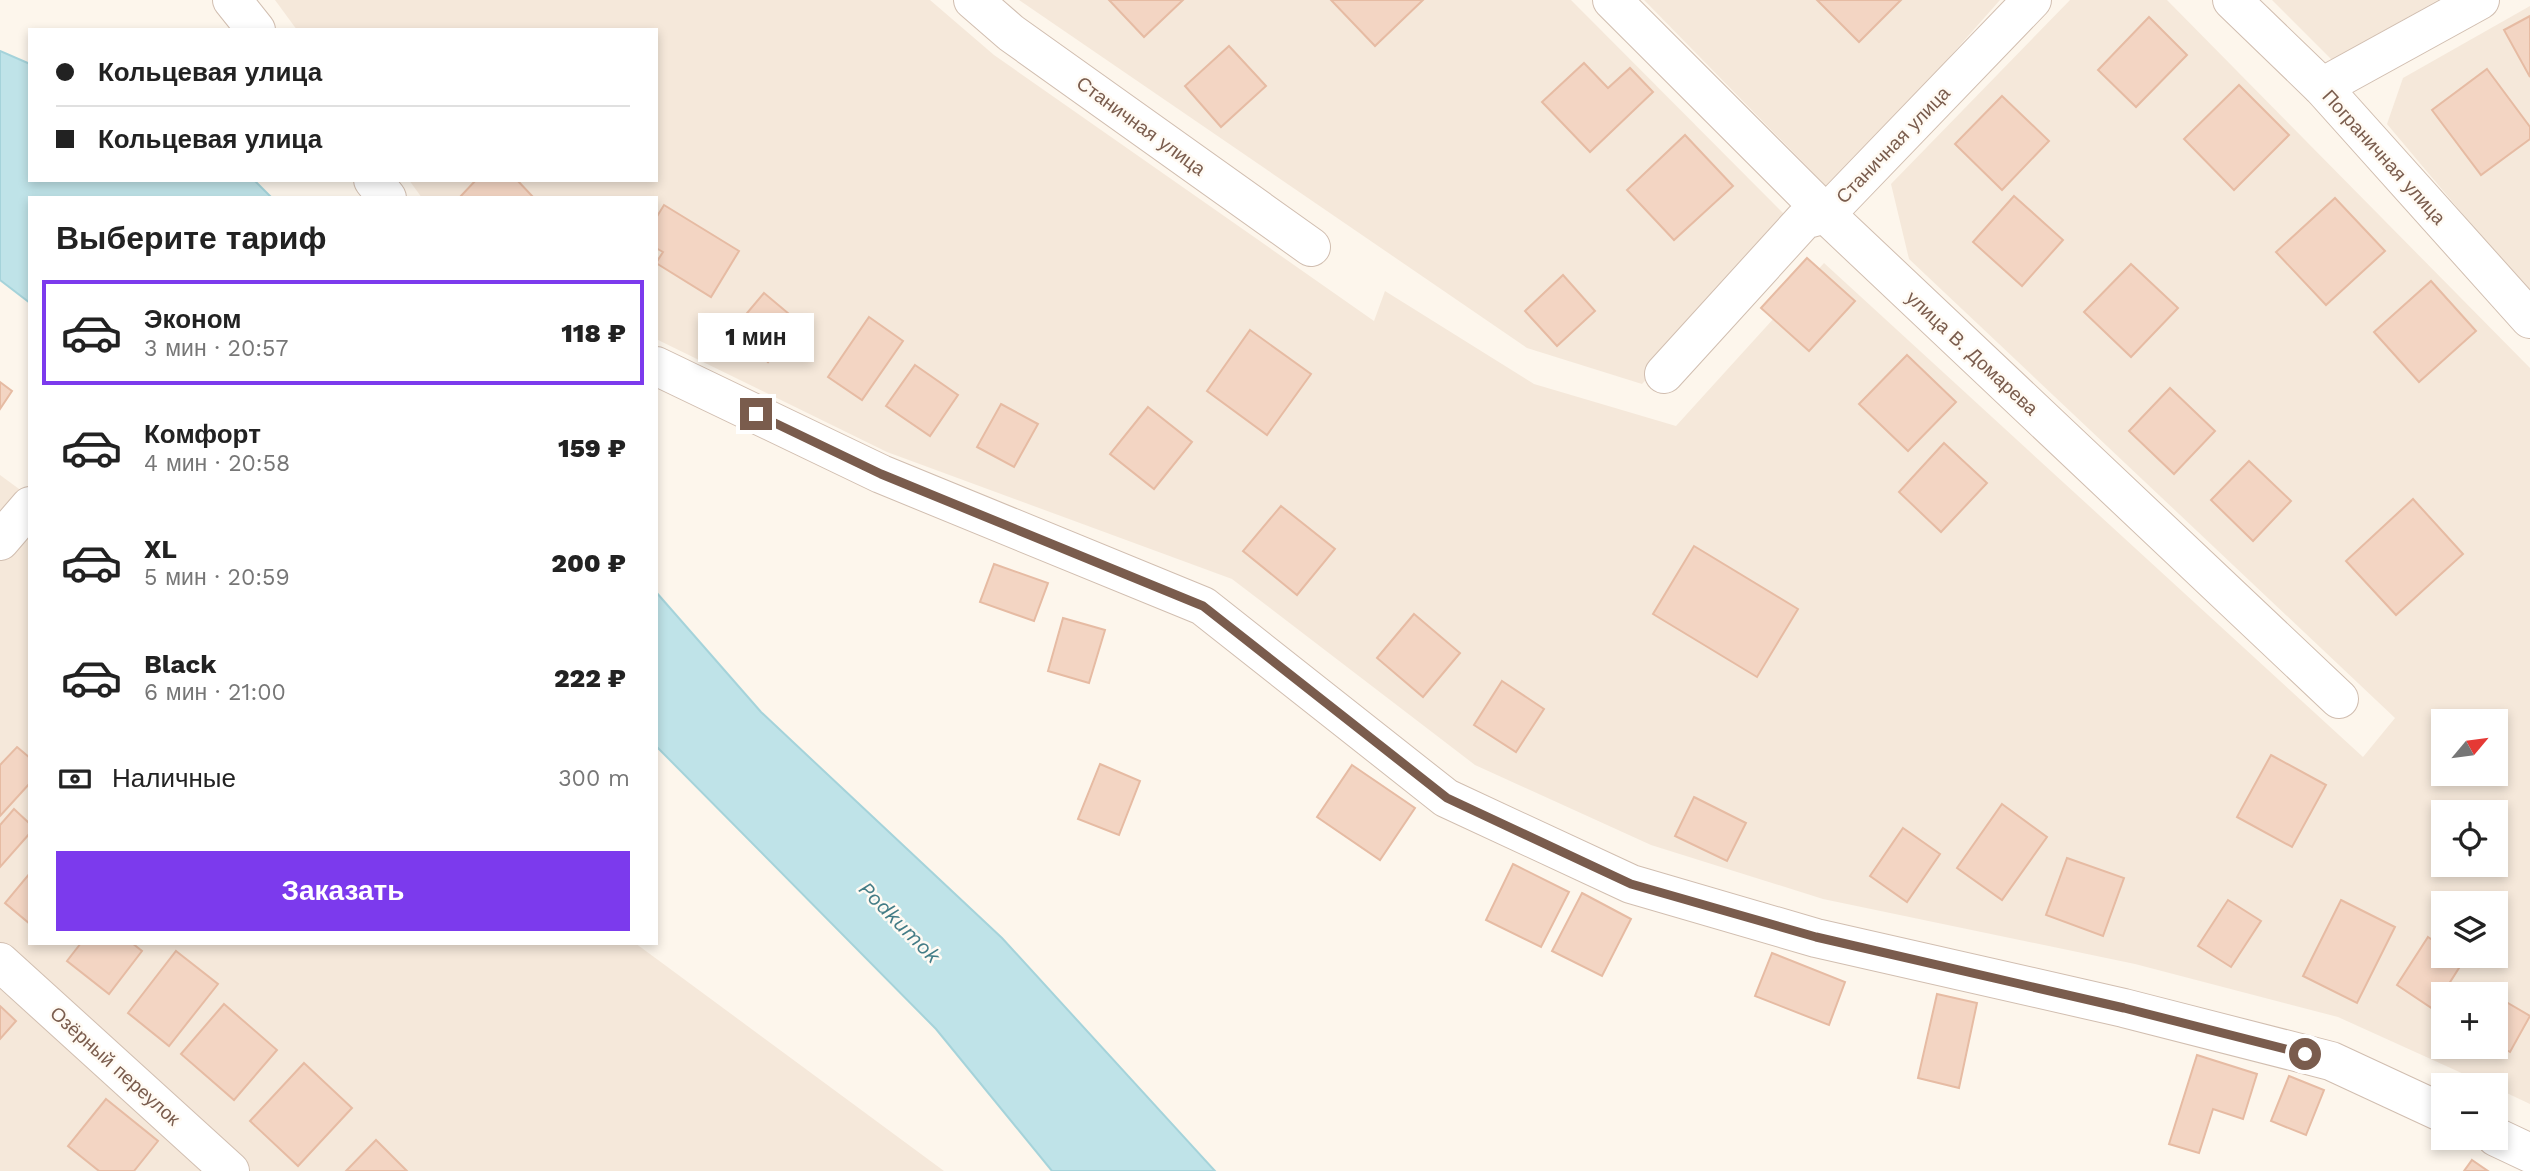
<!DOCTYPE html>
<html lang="ru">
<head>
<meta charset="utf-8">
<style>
	:root { --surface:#fff; --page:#f6f6f6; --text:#222; --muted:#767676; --line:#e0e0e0; --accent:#7c3aed }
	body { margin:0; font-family:"Work Sans",sans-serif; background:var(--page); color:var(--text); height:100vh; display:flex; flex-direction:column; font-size:26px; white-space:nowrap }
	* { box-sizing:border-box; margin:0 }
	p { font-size:23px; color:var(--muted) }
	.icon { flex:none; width:38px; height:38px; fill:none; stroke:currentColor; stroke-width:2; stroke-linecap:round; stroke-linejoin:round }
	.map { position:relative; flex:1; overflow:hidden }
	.sheet { position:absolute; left:28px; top:196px; width:630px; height:749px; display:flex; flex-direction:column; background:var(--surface); border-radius:0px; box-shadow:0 4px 10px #0003 }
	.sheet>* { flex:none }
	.banner { position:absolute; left:28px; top:28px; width:630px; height:154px; border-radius:0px; box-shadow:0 4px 10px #0003; display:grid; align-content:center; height:154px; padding:0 28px; background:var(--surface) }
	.needle { width:46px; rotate:61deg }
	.tools { position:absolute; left:2431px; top:709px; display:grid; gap:14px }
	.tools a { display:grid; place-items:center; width:77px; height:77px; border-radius:0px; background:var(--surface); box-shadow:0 4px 10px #0003; font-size:35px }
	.end { position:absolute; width:32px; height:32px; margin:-16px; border:9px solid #7a5c4d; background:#fff; box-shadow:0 0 0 4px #fff }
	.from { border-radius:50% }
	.bubble { position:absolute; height:49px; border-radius:0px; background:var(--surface); box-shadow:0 4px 10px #0003; font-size:23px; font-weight:800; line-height:49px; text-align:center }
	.banner b { display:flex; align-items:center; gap:24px; height:66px; font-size:26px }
	.banner b+b { border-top:2px solid var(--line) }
	.banner i { width:18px; height:18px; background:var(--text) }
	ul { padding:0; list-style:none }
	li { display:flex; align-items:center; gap:21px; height:105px; margin:0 14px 10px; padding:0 14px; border:4px solid transparent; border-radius:0px }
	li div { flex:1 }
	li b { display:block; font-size:26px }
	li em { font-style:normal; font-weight:800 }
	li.current { border-color:var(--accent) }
	li>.icon { width:63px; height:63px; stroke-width:1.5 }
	h2 { padding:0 28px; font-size:32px; line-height:84px }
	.pay { display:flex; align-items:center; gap:18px; height:77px; padding:0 28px; font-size:26px }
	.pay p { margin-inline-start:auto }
	.button { display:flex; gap:14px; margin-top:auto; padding:14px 28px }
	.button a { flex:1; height:80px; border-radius:0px; background:var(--accent); color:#fff; font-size:28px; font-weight:800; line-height:80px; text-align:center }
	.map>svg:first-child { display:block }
	.residential { fill:#f5e8da; fill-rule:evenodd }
	.water { fill:#bfe3e8; stroke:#a5d3da; stroke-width:2 }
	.building { fill:#f3d5c3; stroke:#e6bba3; stroke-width:2 }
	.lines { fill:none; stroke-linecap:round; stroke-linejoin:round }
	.street-casing { stroke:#d1beb0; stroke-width:40 }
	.street { stroke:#fff; stroke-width:38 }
	.route { stroke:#7a5c4d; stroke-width:9 }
	.labels { text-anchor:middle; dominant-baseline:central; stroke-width:5; stroke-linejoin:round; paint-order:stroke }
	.street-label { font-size:19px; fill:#7a5c4d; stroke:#fffaf3 }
	.water-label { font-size:21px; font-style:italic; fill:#437c86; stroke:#fffaf3 }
</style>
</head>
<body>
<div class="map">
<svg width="2530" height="1171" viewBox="0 0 2530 1171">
	<rect width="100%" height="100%" fill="#fdf6ec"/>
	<!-- residential -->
	<g class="residential">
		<path d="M275 0H930L994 55 1374 321 1385 291 1534 384 1676 426 1824 263 2363 757 2395 718 1909 259 1891 184 2070 0H2167L2530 368V1104L2496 1088V1085H2488L2338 1017 2135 964 1823 899 1651 845 1475 765 1232 579 887 452 656 339V198H422L409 180H656V30H297ZM2443 721H2496V774H2443ZM2443 812H2496V864H2443ZM2443 903H2496V956H2443ZM2443 994H2496V1046H2443Z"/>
		<polygon points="1019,0 1571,0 1793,223 1642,384 1527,348"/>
		<polygon points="1644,0 2000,0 1831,191"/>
		<polygon points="2272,0 2438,0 2332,60"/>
		<polygon points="2530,6 2530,294 2387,124 2403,78"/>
		<polygon points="0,475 30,497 30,943 635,943 944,1171 0,1171"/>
	</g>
	<!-- water -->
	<g class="water">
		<polygon points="0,51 30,64 30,180 254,180 272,198 30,198 30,303 0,280"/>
		<polygon points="656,592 761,712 1002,938 1215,1171 1052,1171 936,1029 656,746"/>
	</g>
	<!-- building -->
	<g class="building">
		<polygon points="1109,0 1183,0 1144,37"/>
		<polygon points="1331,0 1423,0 1375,46"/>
		<polygon points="1817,0 1901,0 1859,42"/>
		<polygon points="2530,16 2530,77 2504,30"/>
		<polygon points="2149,17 2187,55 2136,107 2098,70"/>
		<polygon points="1229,46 1266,86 1221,127 1185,86"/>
		<polygon points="1584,63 1608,88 1630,68 1653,92 1590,152 1542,102"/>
		<polygon points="2487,69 2530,127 2530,139 2481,175 2432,110"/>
		<polygon points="2239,85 2289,135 2234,190 2184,139"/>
		<polygon points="2002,96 2049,141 2002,190 1955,144"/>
		<polygon points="1685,135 1733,186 1674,240 1627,190"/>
		<polygon points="476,180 517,180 534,198 459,198"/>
		<polygon points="2014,196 2063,240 2022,286 1973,242"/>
		<polygon points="2335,198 2385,251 2326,305 2276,252"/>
		<polygon points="664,205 739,251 711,297 656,263 663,252 656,248 656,218"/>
		<polygon points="1807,258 1855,301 1809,351 1761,308"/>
		<polygon points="2131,264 2178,308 2131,357 2084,312"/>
		<polygon points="1563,275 1595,311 1557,346 1525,311"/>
		<polygon points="2431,281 2476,331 2419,382 2374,332"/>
		<polygon points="764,293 801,324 768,362 732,331"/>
		<polygon points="869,317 903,341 862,400 828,377"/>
		<polygon points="1250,330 1311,374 1267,435 1207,391"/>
		<polygon points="1907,355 1956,402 1908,451 1859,404"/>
		<polygon points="915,365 958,395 930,436 886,406"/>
		<polygon points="0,382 12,391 0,409"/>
		<polygon points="2170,388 2215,431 2174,474 2129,431"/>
		<polygon points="1001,404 1038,424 1014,467 977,447"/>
		<polygon points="1148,407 1192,442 1154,489 1110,454"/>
		<polygon points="1944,443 1987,483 1941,532 1899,492"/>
		<polygon points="2249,461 2291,501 2253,541 2211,500"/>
		<polygon points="2413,499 2463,554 2396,615 2346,561"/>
		<polygon points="1281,506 1335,549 1297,595 1243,551"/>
		<polygon points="1694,546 1798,609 1757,677 1653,614"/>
		<polygon points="994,564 1048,583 1034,621 980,602"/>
		<polygon points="1414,614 1460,653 1423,697 1377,658"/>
		<polygon points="1063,618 1105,630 1089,683 1048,671"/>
		<polygon points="1502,681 1544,709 1516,752 1474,725"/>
		<polygon points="17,747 30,758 30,783 0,816 0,765"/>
		<polygon points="2271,755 2326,785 2292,847 2237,817"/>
		<polygon points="1100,764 1140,781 1119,835 1078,819"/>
		<polygon points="1352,765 1415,808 1380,860 1317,817"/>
		<polygon points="1694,797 1746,823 1727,861 1675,836"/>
		<polygon points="2002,804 2047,837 2002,900 1957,868"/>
		<polygon points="14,809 30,824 30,833 0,867 0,825"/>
		<polygon points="1903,828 1940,854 1907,902 1870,876"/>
		<polygon points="2067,858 2124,878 2103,936 2046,915"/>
		<polygon points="1513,864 1569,892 1541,947 1486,920"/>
		<polygon points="30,873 30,924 5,903"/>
		<polygon points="1582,893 1631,919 1602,976 1552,951"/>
		<polygon points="2228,900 2261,921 2231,967 2198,946"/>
		<polygon points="2341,900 2395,927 2357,1003 2303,976"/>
		<polygon points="2428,937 2443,947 2443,956 2457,956 2464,960 2433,1009 2397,985"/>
		<polygon points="81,943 132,943 142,951 109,994 67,961"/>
		<polygon points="176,951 218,984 169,1046 128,1013"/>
		<polygon points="1772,953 1845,982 1829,1025 1755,996"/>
		<polygon points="1937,994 1977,1003 1959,1088 1918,1078"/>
		<polygon points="2496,996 2530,1016 2510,1052 2496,1044"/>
		<polygon points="224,1004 277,1050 234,1100 181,1054"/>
		<polygon points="0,1006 16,1021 0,1039"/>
		<polygon points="2197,1055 2257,1074 2243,1119 2213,1109 2199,1153 2169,1144"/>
		<polygon points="304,1063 352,1108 298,1166 250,1121"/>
		<polygon points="2289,1076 2324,1090 2306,1135 2271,1121"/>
		<polygon points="106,1099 158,1141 134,1171 99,1171 68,1146"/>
		<polygon points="376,1140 407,1171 346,1171"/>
		<polygon points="2472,1160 2488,1171 2464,1171"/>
	</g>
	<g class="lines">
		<defs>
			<g id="street">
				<polyline points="232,0 256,30"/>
				<polyline points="973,0 1011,33 1311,247"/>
				<polyline points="1612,0 1832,220 2339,699"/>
				<polyline points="2232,0 2322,87 2530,319"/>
				<polyline points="2322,87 2480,0"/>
				<polyline points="373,180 387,198"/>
				<polyline points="656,366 881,474 1203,606 1446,798 1631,884 1816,938 2124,1008 2331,1061 2443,1113"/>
				<polyline points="1664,374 1804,220 1826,214 2032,0"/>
				<polyline points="0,541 30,506"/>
				<polyline points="0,962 230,1171"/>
				<polyline points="2496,1137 2530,1153"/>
			</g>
		</defs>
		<!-- street casing -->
		<use href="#street" class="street-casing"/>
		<!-- street -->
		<use href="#street" class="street"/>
	</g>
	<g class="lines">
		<!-- route -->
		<polyline class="route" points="756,414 881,474 1203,606 1447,798 1631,884 1816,937 2124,1008 2305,1054"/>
	</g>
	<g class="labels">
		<!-- street labels -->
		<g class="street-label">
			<text transform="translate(1141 126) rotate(36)">Станичная улица</text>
			<text transform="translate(1893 145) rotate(-46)">Станичная улица</text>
			<text transform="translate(2384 157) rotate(48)">Пограничная улица</text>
			<text transform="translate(1972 353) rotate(43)">улица В. Домарева</text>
			<text transform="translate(115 1066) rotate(42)">Озёрный переулок</text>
		</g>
		<!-- water labels -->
		<g class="water-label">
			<text transform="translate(900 922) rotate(45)">Podkumok</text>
		</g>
	</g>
</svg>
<div class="tools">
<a><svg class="needle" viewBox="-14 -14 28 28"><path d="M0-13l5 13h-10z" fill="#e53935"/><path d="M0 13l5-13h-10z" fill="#767676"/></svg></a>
<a><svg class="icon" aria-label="locate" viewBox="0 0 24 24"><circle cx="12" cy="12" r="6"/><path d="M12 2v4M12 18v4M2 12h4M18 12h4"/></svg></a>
<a><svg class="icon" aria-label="layers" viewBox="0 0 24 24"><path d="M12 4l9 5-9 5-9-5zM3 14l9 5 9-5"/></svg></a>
<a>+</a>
<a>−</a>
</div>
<i class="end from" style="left:2305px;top:1054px"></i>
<i class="end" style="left:756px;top:414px"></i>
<div class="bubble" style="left:698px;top:313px;width:116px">1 мин</div>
<div class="banner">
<b><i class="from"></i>Кольцевая улица</b>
<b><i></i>Кольцевая улица</b>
</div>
<section class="sheet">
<h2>Выберите тариф</h2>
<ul>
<li class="current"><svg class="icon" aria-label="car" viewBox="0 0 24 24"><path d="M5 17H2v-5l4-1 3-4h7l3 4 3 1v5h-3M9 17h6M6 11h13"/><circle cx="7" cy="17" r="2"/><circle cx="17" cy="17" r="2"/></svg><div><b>Эконом</b><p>3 мин · 20:57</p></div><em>118 ₽</em></li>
<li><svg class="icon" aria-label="car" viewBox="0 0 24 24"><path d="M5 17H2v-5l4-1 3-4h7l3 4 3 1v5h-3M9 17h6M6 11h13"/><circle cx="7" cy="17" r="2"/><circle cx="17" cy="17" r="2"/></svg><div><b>Комфорт</b><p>4 мин · 20:58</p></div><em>159 ₽</em></li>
<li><svg class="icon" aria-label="car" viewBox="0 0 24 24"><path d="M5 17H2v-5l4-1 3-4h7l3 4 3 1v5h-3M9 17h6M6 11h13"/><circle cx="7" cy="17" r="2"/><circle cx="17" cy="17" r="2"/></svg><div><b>XL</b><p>5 мин · 20:59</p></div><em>200 ₽</em></li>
<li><svg class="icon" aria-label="car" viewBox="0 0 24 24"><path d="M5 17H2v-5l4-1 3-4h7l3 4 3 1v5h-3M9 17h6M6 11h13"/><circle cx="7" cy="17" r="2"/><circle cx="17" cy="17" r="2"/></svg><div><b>Black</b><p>6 мин · 21:00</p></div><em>222 ₽</em></li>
</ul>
<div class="pay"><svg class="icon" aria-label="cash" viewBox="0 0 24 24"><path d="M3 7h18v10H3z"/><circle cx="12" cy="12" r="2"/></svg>Наличные<p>300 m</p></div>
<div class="button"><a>Заказать</a></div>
</section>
</div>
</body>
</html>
